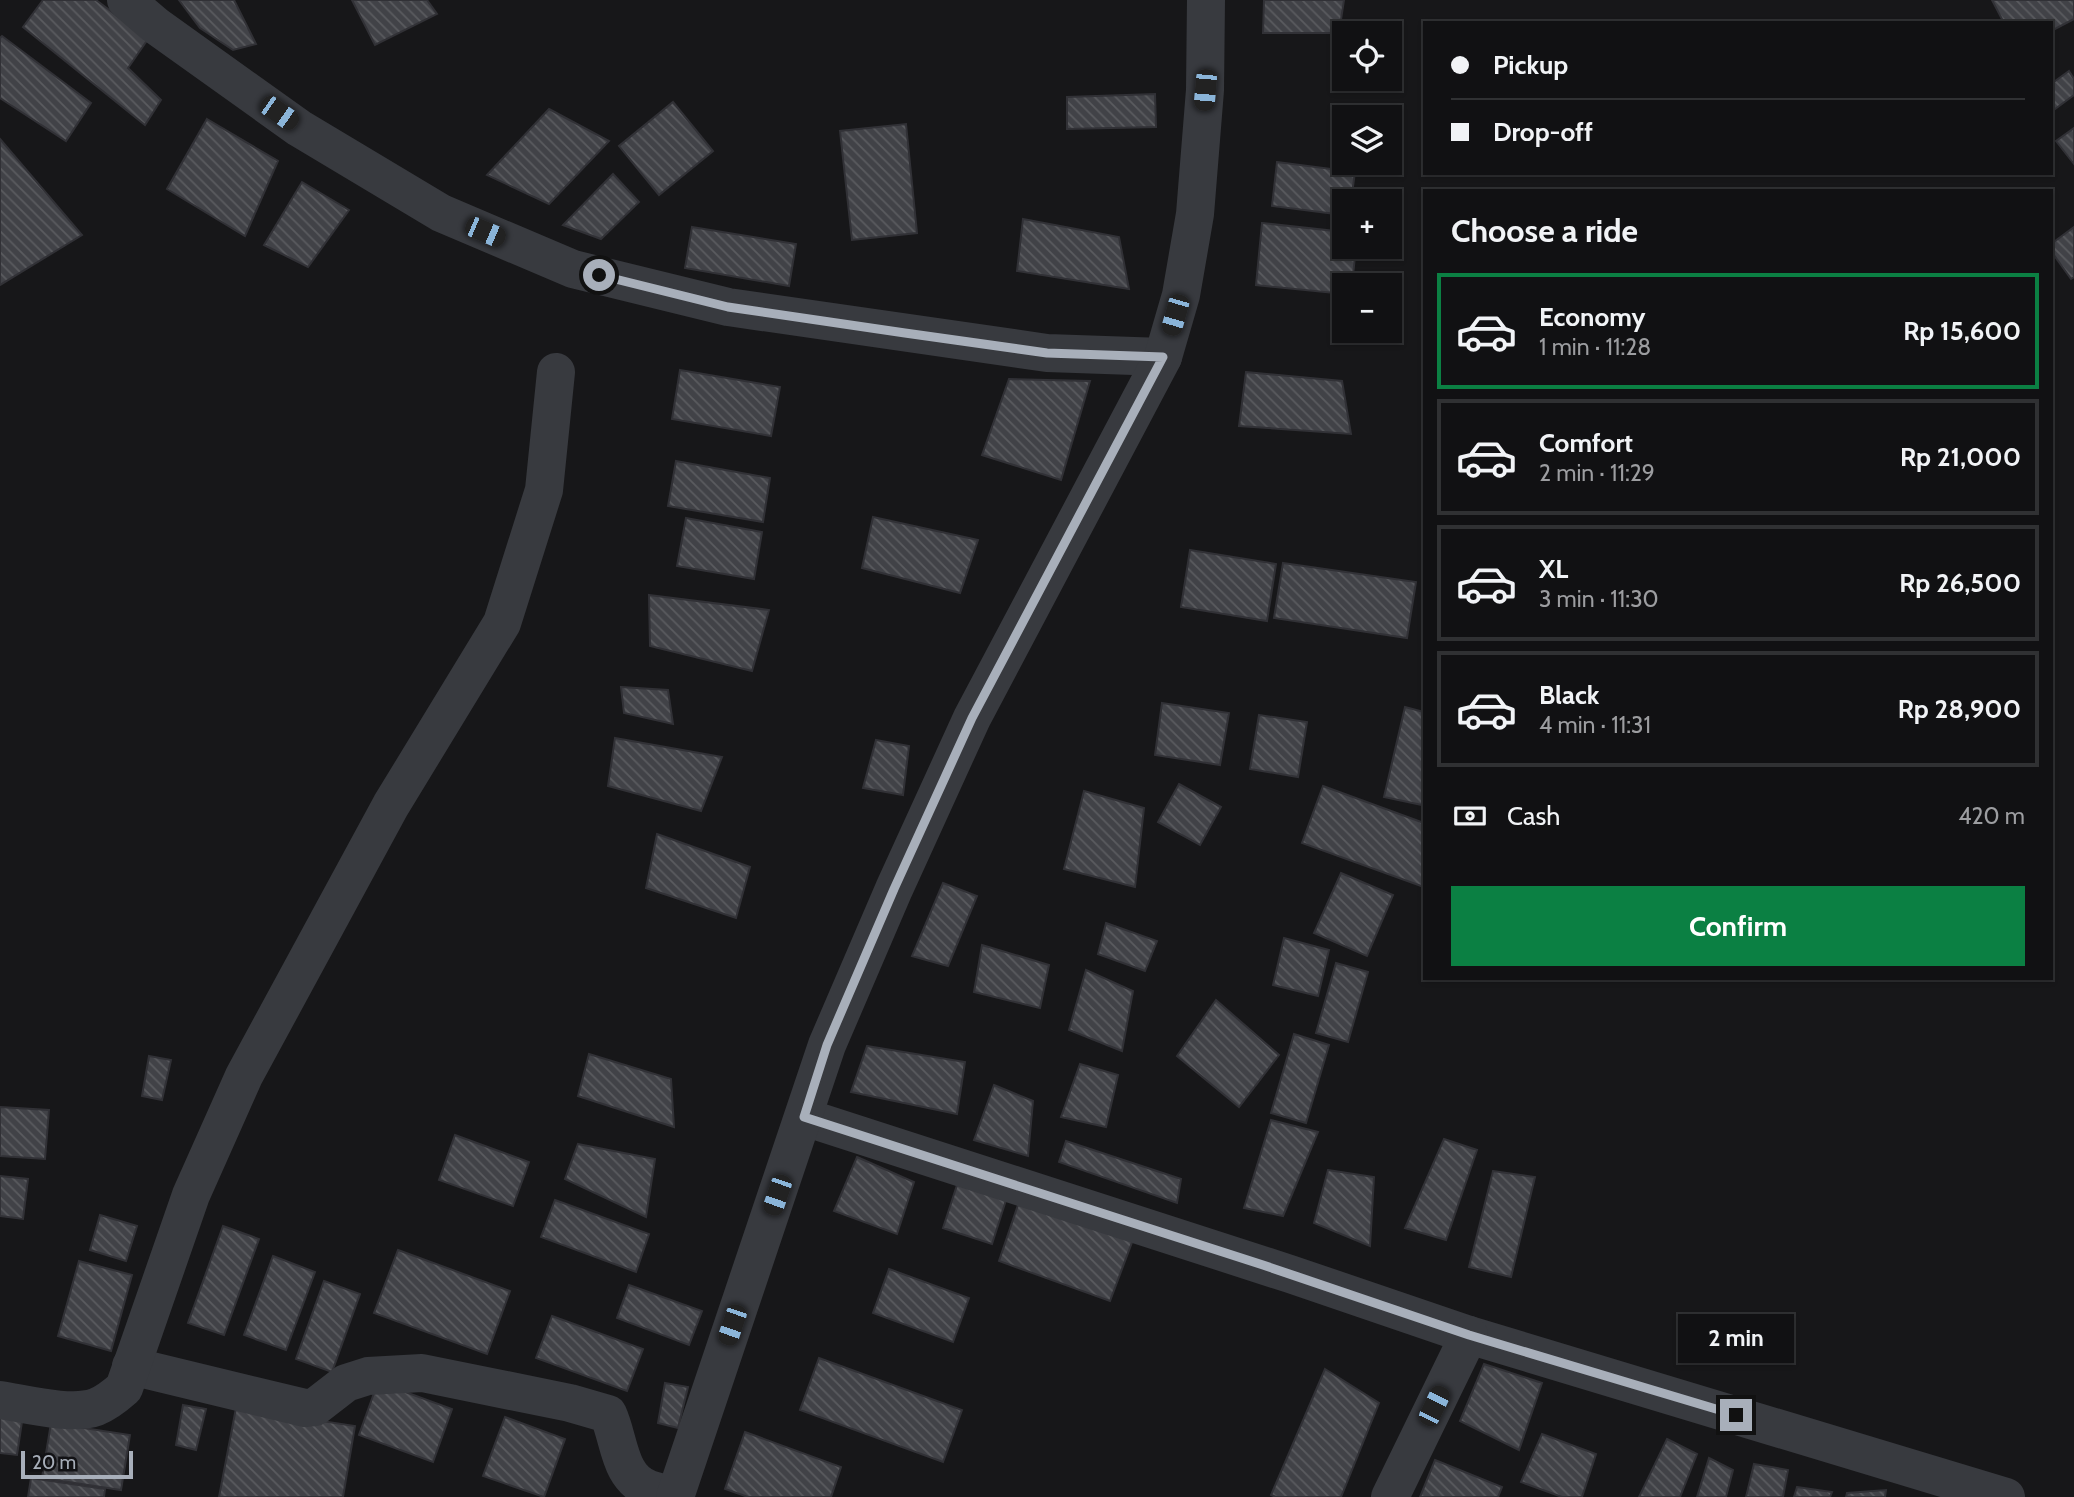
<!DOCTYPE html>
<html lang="en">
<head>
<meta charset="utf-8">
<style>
	:root { --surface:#111113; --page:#1a1a1c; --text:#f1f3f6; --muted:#9c9da0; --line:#303133; --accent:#0b8043 }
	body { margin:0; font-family:Cabin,sans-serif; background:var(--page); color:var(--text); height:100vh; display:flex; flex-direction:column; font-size:26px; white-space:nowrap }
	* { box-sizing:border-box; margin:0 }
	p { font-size:23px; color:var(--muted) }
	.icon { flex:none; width:38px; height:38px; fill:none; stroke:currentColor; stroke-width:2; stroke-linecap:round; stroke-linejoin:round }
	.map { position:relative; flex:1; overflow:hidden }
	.details { position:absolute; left:1423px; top:189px; width:630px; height:791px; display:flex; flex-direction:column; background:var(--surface); border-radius:0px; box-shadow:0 2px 5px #0004,0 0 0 2px var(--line) }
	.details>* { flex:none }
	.top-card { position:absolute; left:1423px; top:21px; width:630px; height:154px; border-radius:0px; box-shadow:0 2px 5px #0004,0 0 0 2px var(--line); display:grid; align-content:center; height:154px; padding:0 28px; background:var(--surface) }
	.tools { position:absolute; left:1332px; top:21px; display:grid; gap:14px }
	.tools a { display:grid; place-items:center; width:70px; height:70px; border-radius:0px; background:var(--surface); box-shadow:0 2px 5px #0004,0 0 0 2px var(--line); font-size:35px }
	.scale { position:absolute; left:21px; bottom:18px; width:112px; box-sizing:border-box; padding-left:7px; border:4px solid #a8afba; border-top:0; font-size:19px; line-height:24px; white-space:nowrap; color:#a8afba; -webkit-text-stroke:5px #121215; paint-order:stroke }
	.end { position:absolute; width:32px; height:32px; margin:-16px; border:9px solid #a8afba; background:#111; box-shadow:0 0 0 4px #111 }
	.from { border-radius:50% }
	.bubble { position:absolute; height:49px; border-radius:0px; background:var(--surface); box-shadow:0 2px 5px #0004,0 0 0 2px var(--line); font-size:23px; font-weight:700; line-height:49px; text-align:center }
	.car { position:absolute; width:21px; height:42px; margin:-21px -10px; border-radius:9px; box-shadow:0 0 5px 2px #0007; background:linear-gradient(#222 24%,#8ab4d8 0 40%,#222 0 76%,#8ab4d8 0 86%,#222 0) }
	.top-card b { display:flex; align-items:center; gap:24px; height:66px; font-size:26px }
	.top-card b+b { border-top:2px solid var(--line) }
	.top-card i { width:18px; height:18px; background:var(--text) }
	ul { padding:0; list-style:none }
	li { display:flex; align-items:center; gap:21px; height:116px; margin:0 14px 10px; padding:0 14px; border:4px solid var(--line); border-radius:0px }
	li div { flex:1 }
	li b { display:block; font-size:26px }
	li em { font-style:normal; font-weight:700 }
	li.on { border-color:var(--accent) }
	li>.icon { width:63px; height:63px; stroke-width:1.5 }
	h2 { padding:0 28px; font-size:32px; line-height:84px }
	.pay { display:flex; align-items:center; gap:18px; height:77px; padding:0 28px; font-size:26px }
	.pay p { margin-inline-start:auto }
	.cta { display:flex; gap:14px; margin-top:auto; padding:14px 28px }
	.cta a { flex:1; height:80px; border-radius:0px; background:var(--accent); color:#fff; font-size:28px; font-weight:700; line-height:80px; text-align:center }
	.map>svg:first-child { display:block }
	.building { fill:url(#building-back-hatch); stroke:#313136; stroke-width:2 }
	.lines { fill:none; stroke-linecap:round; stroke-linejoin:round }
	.minor { stroke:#383a3f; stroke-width:38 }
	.route { stroke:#a8afba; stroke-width:9 }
</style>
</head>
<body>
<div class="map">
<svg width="2074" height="1497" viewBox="0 0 2074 1497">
	<defs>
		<pattern id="building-back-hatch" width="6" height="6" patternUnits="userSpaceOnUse" patternTransform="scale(1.75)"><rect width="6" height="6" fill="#414247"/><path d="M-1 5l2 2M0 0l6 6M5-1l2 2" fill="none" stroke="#5a5b5f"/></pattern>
	</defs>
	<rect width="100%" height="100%" fill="#171719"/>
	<!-- building -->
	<g class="building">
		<polygon points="43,0 96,0 148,39 128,68 161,100 145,125 23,27"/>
		<polygon points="179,0 234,0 256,44 233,50 200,28"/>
		<polygon points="352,0 427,0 437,14 375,45"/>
		<polygon points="1264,0 1344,0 1339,33 1263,33"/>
		<polygon points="1992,0 2074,0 2074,19 2051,31 2051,23 2004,23"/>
		<polygon points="2,36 91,103 66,141 0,98 0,38"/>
		<polygon points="2069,71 2074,79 2074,95 2051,112 2051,84"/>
		<polygon points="1155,94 1156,127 1067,129 1067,97"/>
		<polygon points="673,102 713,151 659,195 619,146"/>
		<polygon points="549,109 609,141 549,204 487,175"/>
		<polygon points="207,119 278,161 245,236 167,189"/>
		<polygon points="906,124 917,233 852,240 840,131"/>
		<polygon points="2074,128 2074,164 2056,141"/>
		<polygon points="0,139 82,235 0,285"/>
		<polygon points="1277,162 1355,172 1351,201 1344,201 1344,215 1272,206"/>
		<polygon points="613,174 639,202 601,239 563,225"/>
		<polygon points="302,182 349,210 308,267 264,245"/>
		<polygon points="1023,219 1119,237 1129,289 1017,271"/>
		<polygon points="1262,223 1344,232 1344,247 1356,247 1352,285 1344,285 1344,294 1256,285"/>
		<polygon points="692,227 796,244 789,286 685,268"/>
		<polygon points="2074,227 2074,277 2071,279 2051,251 2051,244"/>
		<polygon points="680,370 780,387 771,436 672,419"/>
		<polygon points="1246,372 1342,381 1351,434 1239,426"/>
		<polygon points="1009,379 1090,381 1061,480 982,455"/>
		<polygon points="676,461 770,478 763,522 668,506"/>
		<polygon points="873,517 978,540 960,593 862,568"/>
		<polygon points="686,518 762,532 754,579 677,566"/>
		<polygon points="1190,550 1276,564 1267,621 1181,607"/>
		<polygon points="1283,563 1416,582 1407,638 1274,618"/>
		<polygon points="649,595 769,610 752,671 650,646"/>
		<polygon points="621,687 668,690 673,724 624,713"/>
		<polygon points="1162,703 1229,713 1220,765 1155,755"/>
		<polygon points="1405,707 1424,712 1424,796 1422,805 1384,797"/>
		<polygon points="1259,715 1307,722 1298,777 1250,769"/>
		<polygon points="615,738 722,757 701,811 608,786"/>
		<polygon points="876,740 909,746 903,795 863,788"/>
		<polygon points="1179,784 1221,807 1200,845 1158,822"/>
		<polygon points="1323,786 1424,823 1424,887 1302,843"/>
		<polygon points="1084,791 1144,808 1135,887 1064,869"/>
		<polygon points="657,834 750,867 736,918 646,888"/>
		<polygon points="1341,873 1393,895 1367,956 1314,933"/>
		<polygon points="943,883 977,896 948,966 912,956"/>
		<polygon points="1106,923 1157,941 1145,971 1098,954"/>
		<polygon points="1284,938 1329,950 1318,996 1273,985"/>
		<polygon points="982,945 1049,965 1040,1008 974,992"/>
		<polygon points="1336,963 1368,972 1348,1042 1316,1033"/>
		<polygon points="1086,970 1133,991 1122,1051 1069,1030"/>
		<polygon points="1216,1000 1279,1055 1239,1107 1177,1056"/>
		<polygon points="1294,1034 1329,1045 1306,1123 1271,1113"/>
		<polygon points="867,1046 965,1062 957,1114 851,1092"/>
		<polygon points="589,1054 671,1079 674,1127 578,1096"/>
		<polygon points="149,1056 171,1060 162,1100 142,1096"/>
		<polygon points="1080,1064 1118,1075 1106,1127 1061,1117"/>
		<polygon points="994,1085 1033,1101 1028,1156 974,1140"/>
		<polygon points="0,1107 49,1110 45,1159 0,1156"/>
		<polygon points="1271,1120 1318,1132 1283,1216 1244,1208"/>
		<polygon points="455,1135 529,1162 513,1206 439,1180"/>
		<polygon points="1444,1139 1477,1150 1446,1240 1405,1228"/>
		<polygon points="1066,1141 1181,1179 1177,1203 1059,1162"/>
		<polygon points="578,1144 655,1159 646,1217 565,1179"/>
		<polygon points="857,1157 914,1182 897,1234 834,1211"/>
		<polygon points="1328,1170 1374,1177 1370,1246 1314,1223"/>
		<polygon points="1493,1171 1535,1177 1511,1277 1469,1267"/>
		<polygon points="0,1176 28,1179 23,1219 0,1216"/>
		<polygon points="958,1182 1007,1197 992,1244 943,1228"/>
		<polygon points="1021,1196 1134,1237 1110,1301 999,1261"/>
		<polygon points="555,1200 649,1234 636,1272 541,1237"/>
		<polygon points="100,1215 137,1226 126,1261 90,1250"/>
		<polygon points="223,1226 259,1239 224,1335 188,1323"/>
		<polygon points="398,1250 510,1291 487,1354 374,1313"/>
		<polygon points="273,1256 315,1272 286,1350 244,1335"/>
		<polygon points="79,1261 132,1275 111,1351 58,1336"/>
		<polygon points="889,1269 969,1298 953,1342 873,1313"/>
		<polygon points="324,1281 360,1294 332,1372 296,1359"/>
		<polygon points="629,1285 702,1311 689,1345 617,1318"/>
		<polygon points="552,1316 643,1349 627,1391 536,1358"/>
		<polygon points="819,1358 962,1410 943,1462 800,1410"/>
		<polygon points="1484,1364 1542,1383 1519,1450 1460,1421"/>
		<polygon points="1325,1369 1379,1403 1341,1497 1276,1497 1271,1495"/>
		<polygon points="378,1382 452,1409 433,1462 359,1435"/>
		<polygon points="665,1383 688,1387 678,1428 658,1423"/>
		<polygon points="183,1405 206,1409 196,1450 176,1445"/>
		<polygon points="236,1408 355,1426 343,1497 219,1497"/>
		<polygon points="0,1411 23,1415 17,1455 0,1453"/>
		<polygon points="505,1417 565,1439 544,1497 483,1476"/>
		<polygon points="51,1423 130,1435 121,1490 42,1478"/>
		<polygon points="745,1432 841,1467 831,1497 748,1497 725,1489"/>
		<polygon points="1542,1434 1596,1454 1582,1497 1562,1497 1521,1482"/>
		<polygon points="1667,1439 1697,1454 1680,1497 1639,1497"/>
		<polygon points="1709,1458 1733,1470 1726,1497 1697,1497"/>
		<polygon points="1435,1460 1502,1487 1498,1497 1420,1497"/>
		<polygon points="1754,1464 1788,1470 1783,1497 1746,1497"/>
		<polygon points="31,1478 105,1489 104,1497 28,1497"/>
		<polygon points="1797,1487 1832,1492 1830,1497 1794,1497"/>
		<polygon points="1886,1490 1885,1497 1846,1497 1847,1493"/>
	</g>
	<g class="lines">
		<!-- minor -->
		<g class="minor">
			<polyline points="126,0 155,25 299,128 441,213 573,269 728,307 1047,353 1163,357"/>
			<polyline points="804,1117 1290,1274 1469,1335 2006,1497"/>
			<path d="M131 1366 305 1408 315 1407 346 1383 368 1376 422 1373 570 1403 608 1414C620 1440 618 1477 649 1489 657 1492 667 1494 676 1496"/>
			<path d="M0 1400C26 1404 71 1416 96 1407 106 1403 115 1396 124 1388L191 1195 244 1076 391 805 502 623 544 490 556 372"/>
			<polyline points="675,1497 827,1045 894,889 972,718 1163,357 1181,295 1195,214 1205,90 1206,0"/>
			<polyline points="1390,1497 1469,1335"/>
		</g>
	</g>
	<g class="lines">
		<!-- route -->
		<polyline class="route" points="599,275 728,307 905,333 1047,353 1163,357 972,718 894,889 827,1045 804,1117 1263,1265 1469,1335 1736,1415"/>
	</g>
</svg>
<div class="tools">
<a><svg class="icon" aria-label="locate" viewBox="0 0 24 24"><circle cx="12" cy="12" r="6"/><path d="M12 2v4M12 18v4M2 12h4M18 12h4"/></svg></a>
<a><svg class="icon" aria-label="layers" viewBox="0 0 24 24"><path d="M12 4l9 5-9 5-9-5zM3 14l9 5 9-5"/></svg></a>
<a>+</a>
<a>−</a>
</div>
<div class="scale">20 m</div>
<i class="end from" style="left:599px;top:275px"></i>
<i class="end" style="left:1736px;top:1415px"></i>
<div class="bubble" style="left:1678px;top:1314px;width:116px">2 min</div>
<i class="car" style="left:1205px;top:90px;rotate:185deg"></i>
<i class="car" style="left:279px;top:113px;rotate:125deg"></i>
<i class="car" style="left:485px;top:232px;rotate:113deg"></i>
<i class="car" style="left:1175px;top:315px;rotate:196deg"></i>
<i class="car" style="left:777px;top:1195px;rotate:199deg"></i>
<i class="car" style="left:732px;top:1325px;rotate:199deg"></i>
<i class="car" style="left:1434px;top:1406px;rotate:26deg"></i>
<div class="top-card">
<b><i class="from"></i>Pickup</b>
<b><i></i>Drop-off</b>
</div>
<section class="details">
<h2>Choose a ride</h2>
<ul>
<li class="on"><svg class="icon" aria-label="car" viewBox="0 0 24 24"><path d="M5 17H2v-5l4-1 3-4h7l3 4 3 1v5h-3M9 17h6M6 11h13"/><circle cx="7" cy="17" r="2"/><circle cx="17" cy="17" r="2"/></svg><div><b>Economy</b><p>1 min · 11:28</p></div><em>Rp 15,600</em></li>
<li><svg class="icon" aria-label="car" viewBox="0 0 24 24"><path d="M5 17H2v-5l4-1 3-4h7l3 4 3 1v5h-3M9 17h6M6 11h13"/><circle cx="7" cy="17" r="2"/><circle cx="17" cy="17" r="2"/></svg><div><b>Comfort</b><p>2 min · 11:29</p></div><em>Rp 21,000</em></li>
<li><svg class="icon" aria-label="car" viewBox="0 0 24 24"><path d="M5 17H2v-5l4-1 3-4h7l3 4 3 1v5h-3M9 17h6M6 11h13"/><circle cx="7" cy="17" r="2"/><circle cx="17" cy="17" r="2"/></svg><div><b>XL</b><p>3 min · 11:30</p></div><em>Rp 26,500</em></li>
<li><svg class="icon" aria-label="car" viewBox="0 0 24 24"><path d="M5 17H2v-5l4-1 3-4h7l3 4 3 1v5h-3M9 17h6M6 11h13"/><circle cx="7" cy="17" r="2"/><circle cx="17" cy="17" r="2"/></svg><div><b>Black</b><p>4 min · 11:31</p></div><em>Rp 28,900</em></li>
</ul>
<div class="pay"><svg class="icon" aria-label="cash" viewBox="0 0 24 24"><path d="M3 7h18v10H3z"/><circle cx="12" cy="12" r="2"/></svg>Cash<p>420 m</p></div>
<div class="cta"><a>Confirm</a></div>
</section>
</div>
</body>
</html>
